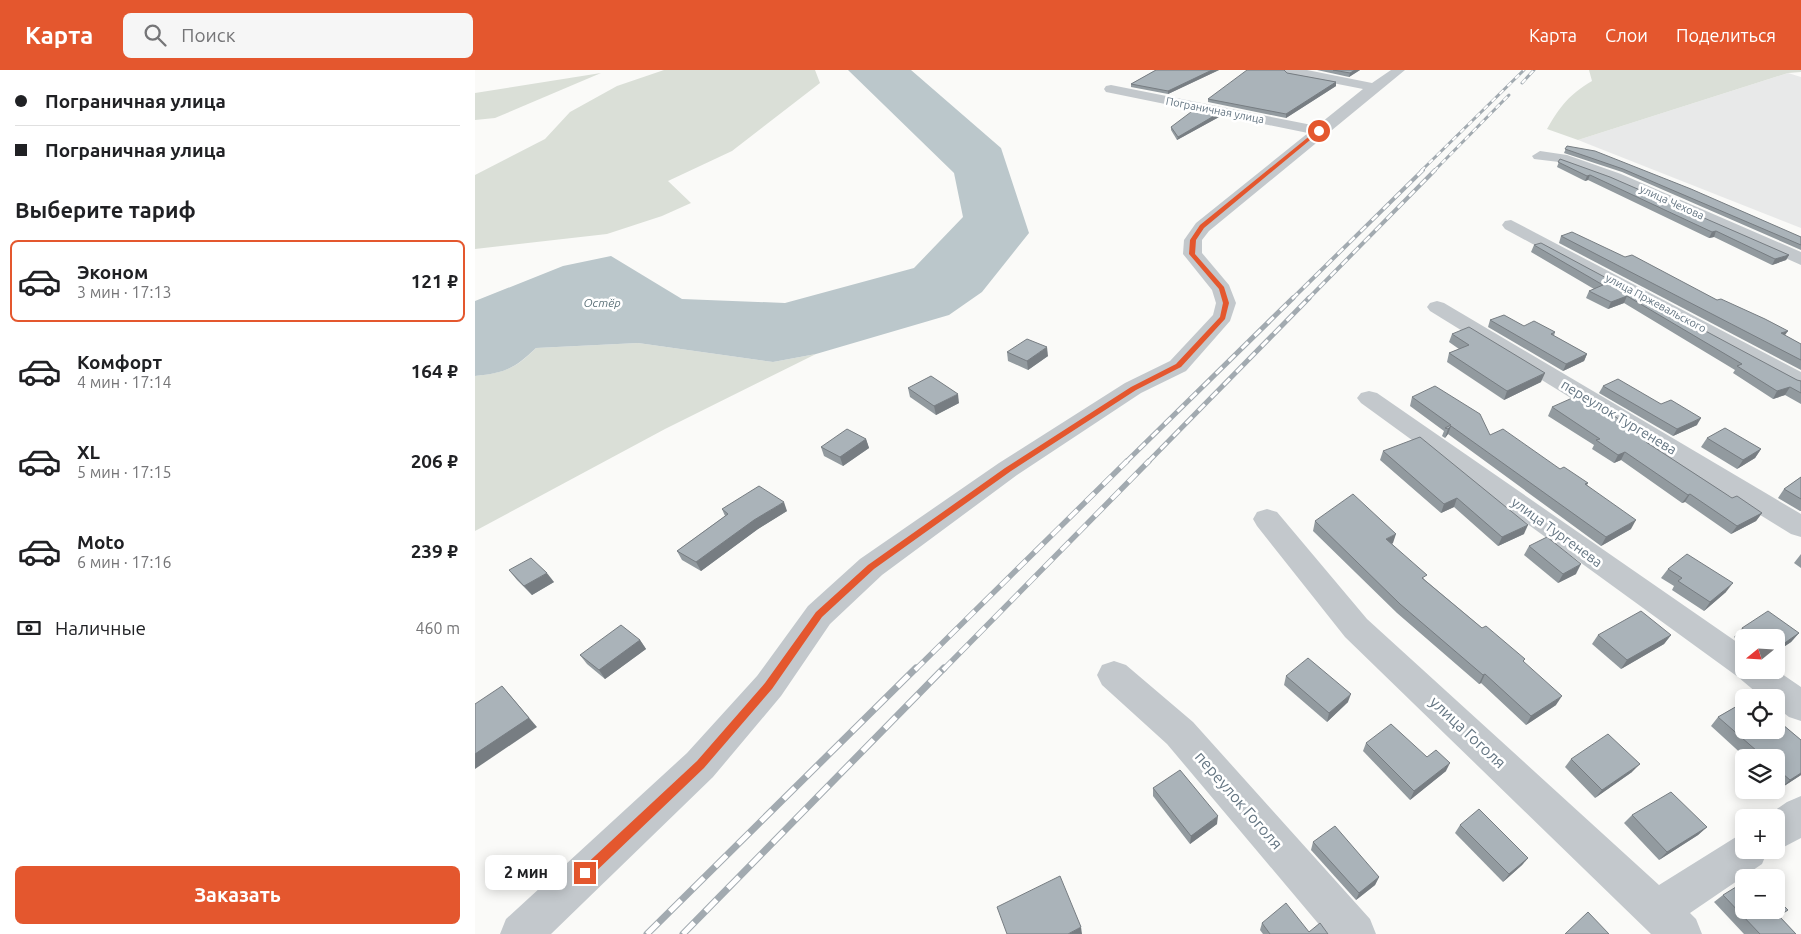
<!DOCTYPE html>
<html lang="ru">
<head>
<meta charset="utf-8">
<style>
	:root { --surface:#fff; --page:#f6f6f6; --text:#202124; --muted:#757577; --line:#e0e0e0; --accent:#e4572e }
	body { margin:0; font-family:Ubuntu,sans-serif; background:var(--page); color:var(--text); height:100vh; display:flex; flex-direction:column; font-size:19px; white-space:nowrap }
	* { box-sizing:border-box; margin:0 }
	p { font-size:16px; color:var(--muted) }
	.icon { flex:none; width:28px; height:28px; fill:none; stroke:currentColor; stroke-width:2; stroke-linecap:round; stroke-linejoin:round }
	.map { position:relative; flex:1; overflow:hidden }
	.sheet { display:flex; flex-direction:column; background:var(--surface); width:475px }
	.sheet>* { flex:none }
	.hud { display:grid; align-content:center; height:110px; padding:0 15px; background:var(--surface) }
	.needle { width:32px; rotate:252deg }
	.fabs { position:absolute; left:1260px; top:559px; display:grid; gap:10px }
	.fabs a { display:grid; place-items:center; width:50px; height:50px; border-radius:8px; background:var(--surface); box-shadow:0 2px 12px #0003; font-size:25px }
	.end { position:absolute; width:22px; height:22px; margin:-11px; border:6px solid #e4572e; background:#fff; box-shadow:0 0 0 2px #fff }
	.from { border-radius:50% }
	.bubble { position:absolute; height:35px; border-radius:8px; background:var(--surface); box-shadow:0 2px 12px #0003; font-size:16px; font-weight:700; line-height:35px; text-align:center }
	.hud b { display:flex; align-items:center; gap:18px; height:48px; font-size:19px }
	.hud b+b { border-top:1px solid var(--line) }
	.hud i { width:12px; height:12px; background:var(--text) }
	ul { padding:0; list-style:none }
	li { display:flex; align-items:center; gap:15px; height:82px; margin:0 10px 8px; padding:0 5px; border:2px solid transparent; border-radius:8px }
	li div { flex:1 }
	li b { display:block; font-size:19px }
	li em { font-style:normal; font-weight:700 }
	li.selected { border-color:var(--accent) }
	li>.icon { width:45px; height:45px; stroke-width:1.5 }
	h2 { padding:0 15px; font-size:22px; line-height:60px }
	.pay { display:flex; align-items:center; gap:12px; height:55px; padding:0 15px; font-size:19px }
	.pay p { margin-inline-start:auto }
	.button { display:flex; gap:10px; margin-top:auto; padding:10px 15px }
	.button a { flex:1; height:58px; border-radius:8px; background:var(--accent); color:#fff; font-size:20px; font-weight:700; line-height:58px; text-align:center }
	header { display:flex; align-items:center; gap:30px; box-sizing:border-box; height:70px; padding:0 25px; background:var(--accent); color:#fff }
	header strong { font-size:24px }
	nav { display:flex; gap:28px; margin-inline-start:auto; font-size:18px }
	.search { width:350px; height:45px; background:var(--page); display:flex; align-items:center; gap:12px; box-sizing:border-box; padding:0 18px; border-radius:8px; color:var(--muted); font-size:19px }
	main { display:flex; flex:1; min-height:0 }
	.map>svg:first-child { display:block }
	.built { fill:#e8e9e9 }
	.green { fill:#dadfd7 }
	.water { fill:#bbc7cb }
	.lines { fill:none; stroke-linecap:round; stroke-linejoin:round }
	.minor { fill:#c3c8cc; fill-rule:evenodd }
	.rail-far4-casing { stroke:#a2aab0; stroke-width:3 }
	.rail-far3-casing { stroke:#a2aab0; stroke-width:4 }
	.rail-far2-casing { stroke:#a2aab0; stroke-width:5 }
	.rail-far1-casing { stroke:#a2aab0; stroke-width:5.5 }
	.rail-casing { stroke:#a2aab0; stroke-width:7 }
	.rail-far4 { stroke:#fff; stroke-width:2; stroke-dasharray:5.5; stroke-linecap:butt }
	.rail-far3 { stroke:#fff; stroke-width:2.5; stroke-dasharray:8; stroke-linecap:butt }
	.rail-far2 { stroke:#fff; stroke-width:3; stroke-dasharray:9; stroke-linecap:butt }
	.rail-far1 { stroke:#fff; stroke-width:4; stroke-dasharray:12; stroke-linecap:butt }
	.rail { stroke:#fff; stroke-width:5; stroke-dasharray:16; stroke-linecap:butt }
	.wall { fill:#929a9f }
	.shaded-wall { fill:#777d82 }
	.building { fill:#aab3b9; stroke:#777d82 }
	.route { fill:#e4572e }
	.labels { text-anchor:middle; dominant-baseline:central; stroke-width:5; stroke-linejoin:round; paint-order:stroke }
	.far-street-label { font-size:11px; fill:#657683; stroke:#fff }
	.far-water-label { font-size:12px; font-style:italic; fill:#60757c; stroke:#fff }
	.street-label { font-size:14px; fill:#657683; stroke:#fff }
	.near-street-label { font-size:16px; fill:#657683; stroke:#fff }
</style>
</head>
<body>
<header>
<strong>Карта</strong>
<div class="search"><svg class="icon" aria-label="search" viewBox="0 0 24 24"><circle cx="10" cy="10" r="6"/><path d="M15 15l6 6"/></svg>Поиск</div>
<nav><a>Карта</a><a>Слои</a><a>Поделиться</a></nav>
</header>
<main>
<section class="sheet">
<div class="hud">
<b><i class="from"></i>Пограничная улица</b>
<b><i></i>Пограничная улица</b>
</div>
<h2>Выберите тариф</h2>
<ul>
<li class="selected"><svg class="icon" aria-label="car" viewBox="0 0 24 24"><path d="M5 17H2v-5l4-1 3-4h7l3 4 3 1v5h-3M9 17h6M6 11h13"/><circle cx="7" cy="17" r="2"/><circle cx="17" cy="17" r="2"/></svg><div><b>Эконом</b><p>3 мин · 17:13</p></div><em>121 ₽</em></li>
<li><svg class="icon" aria-label="car" viewBox="0 0 24 24"><path d="M5 17H2v-5l4-1 3-4h7l3 4 3 1v5h-3M9 17h6M6 11h13"/><circle cx="7" cy="17" r="2"/><circle cx="17" cy="17" r="2"/></svg><div><b>Комфорт</b><p>4 мин · 17:14</p></div><em>164 ₽</em></li>
<li><svg class="icon" aria-label="car" viewBox="0 0 24 24"><path d="M5 17H2v-5l4-1 3-4h7l3 4 3 1v5h-3M9 17h6M6 11h13"/><circle cx="7" cy="17" r="2"/><circle cx="17" cy="17" r="2"/></svg><div><b>XL</b><p>5 мин · 17:15</p></div><em>206 ₽</em></li>
<li><svg class="icon" aria-label="car" viewBox="0 0 24 24"><path d="M5 17H2v-5l4-1 3-4h7l3 4 3 1v5h-3M9 17h6M6 11h13"/><circle cx="7" cy="17" r="2"/><circle cx="17" cy="17" r="2"/></svg><div><b>Moto</b><p>6 мин · 17:16</p></div><em>239 ₽</em></li>
</ul>
<div class="pay"><svg class="icon" aria-label="cash" viewBox="0 0 24 24"><path d="M3 7h18v10H3z"/><circle cx="12" cy="12" r="2"/></svg>Наличные<p>460 m</p></div>
<div class="button"><a>Заказать</a></div>
</section>
<div class="map">
<svg width="1326" height="864" viewBox="0 0 1326 864">
	<rect width="100%" height="100%" fill="#fafaf8"/>
	<!-- built -->
	<polygon class="built" points="1313,3 1326,7 1326,158 1103,70"/>
	<!-- green -->
	<g class="green">
		<polygon points="189,0 340,0 345,13 257,81 193,111 216,133 187,146 132,164 0,179 0,105 70,69 95,42 142,16"/>
		<path d="M1114 0H1326V2L1313 3 1103 70 1072 59C1086 35 1094 25 1117 11Z"/>
		<polygon points="126,3 20,48 0,50 0,23"/>
		<path d="M163 273 298 292 341 284 190 359 0 461V306C29 303 40 299 61 278Z"/>
	</g>
	<!-- water -->
	<path class="water" d="M373 0H436L526 78 554 163 507 222 474 245 341 284 298 292 163 273 61 278C39 299 30 303 0 306V231L88 196 136 186 207 229 310 233 439 198 488 147 479 103Z"/>
	<g class="lines">
		<!-- minor -->
		<g class="minor">
			<polygon points="806,0 832,0 897,13 916,0 930,0 734,161 727,170 727,183 754,215 761,233 755,251 711,301 666,323 542,405 407,505 355,554 306,626 238,707 76,864 25,864 31,849 212,683 282,606 333,536 385,489 524,393 650,313 695,291 738,245 741,233 737,220 708,184 709,170 721,153 833,63 636,23 631,22 629,19 631,16 636,15 842,56 888,19 812,4"/>
			<polygon points="1065,81 1092,85 1146,104 1326,182 1326,195 1134,110 1084,92 1059,89 1057,86"/>
			<polygon points="1036,150 1326,302 1326,318 1318,316 1030,159 1027,155 1030,151"/>
			<polygon points="962,231 969,233 1326,444 1326,467 1316,464 955,241 952,237 955,233"/>
			<polygon points="894,321 902,323 1269,577 1269,600 1301,600 1326,617 1326,651 1314,647 1301,637 1301,628 1288,628 1263,607 886,333 882,328 886,323"/>
			<polygon points="792,439 802,442 892,549 1184,815 1269,762 1269,780 1293,780 1287,794 1215,843 1221,849 1227,864 1176,864 870,567 782,456 778,449 782,442"/>
			<polygon points="639,591 651,595 718,652 895,849 901,864 852,864 692,674 627,615 622,605 627,595"/>
			<polygon points="1326,726 1326,768 1301,781 1298,780 1301,780 1301,748 1289,748 1312,732"/>
		</g>
		<defs>
			<g id="rail-far4">
				<polyline points="1047,13 1059,0"/>
				<polyline points="946,101 1049,0"/>
				<polyline points="959,101 1034,25"/>
			</g>
			<g id="rail-far3">
				<polyline points="817,229 948,100"/>
				<polyline points="833,229 960,100"/>
			</g>
			<g id="rail-far2">
				<polyline points="651,392 818,228"/>
				<polyline points="673,392 834,228"/>
			</g>
			<g id="rail-far1">
				<polyline points="440,600 652,391"/>
				<polyline points="468,600 674,391"/>
			</g>
			<g id="rail">
				<polyline points="172,864 441,598"/>
				<polyline points="208,864 469,598"/>
			</g>
		</defs>
		<!-- rail-far4 casing -->
		<use href="#rail-far4" class="rail-far4-casing"/>
		<!-- rail-far3 casing -->
		<use href="#rail-far3" class="rail-far3-casing"/>
		<!-- rail-far2 casing -->
		<use href="#rail-far2" class="rail-far2-casing"/>
		<!-- rail-far1 casing -->
		<use href="#rail-far1" class="rail-far1-casing"/>
		<!-- rail casing -->
		<use href="#rail" class="rail-casing"/>
		<!-- rail-far4 -->
		<use href="#rail-far4" class="rail-far4"/>
		<!-- rail-far3 -->
		<use href="#rail-far3" class="rail-far3"/>
		<!-- rail-far2 -->
		<use href="#rail-far2" class="rail-far2"/>
		<!-- rail-far1 -->
		<use href="#rail-far1" class="rail-far1"/>
		<!-- rail -->
		<use href="#rail" class="rail"/>
	</g>
	<!-- wall -->
	<g class="wall">
		<polygon points="681,0 744,0 693,24 656,17 656,14"/>
		<polygon points="842,0 885,0 874,7"/>
		<polygon points="812,3 861,12 861,16 811,48 733,32 733,29"/>
		<polygon points="744,43 744,47 702,70 696,60 696,57"/>
		<polygon points="1092,76 1326,167 1326,180 1147,102 1089,83"/>
		<polygon points="1085,89 1314,185 1311,190 1297,195 1239,167 1234,168 1113,110 1110,111 1082,97"/>
		<polygon points="1086,166 1242,230 1326,274 1326,300 1084,173"/>
		<polygon points="1059,175 1322,310 1326,311 1326,334 1310,325 1298,329 1258,303 1260,300 1149,233 1133,239 1111,228 1114,221 1119,219 1056,182"/>
		<polygon points="1015,250 1080,262 1079,266 1112,284 1109,291 1088,301 1013,257"/>
		<polygon points="977,264 1066,312 1029,330 972,292 974,283 984,279 974,272"/>
		<polygon points="532,282 573,286 553,300 533,291"/>
		<polygon points="1128,316 1186,334 1222,355 1198,366 1124,323"/>
		<polygon points="433,318 484,333 461,345 435,327"/>
		<polygon points="937,327 1085,399 1113,413 1112,415 1156,459 1126,476 973,364 970,368 967,366 969,361 935,336"/>
		<polygon points="1077,337 1177,369 1174,374 1257,428 1287,443 1281,451 1256,464 1210,432 1207,433 1146,390 1139,393 1117,379 1119,375 1073,346"/>
		<polygon points="1232,368 1286,379 1280,388 1262,399 1226,377"/>
		<polygon points="391,369 394,378 368,396 349,386 346,377"/>
		<polygon points="908,381 1049,464 1023,476 979,437 966,443 905,390"/>
		<polygon points="1326,407 1326,441 1325,441 1303,428 1309,419"/>
		<polygon points="247,439 312,441 283,459 226,501 207,490 202,481 250,446"/>
		<polygon points="840,451 918,473 917,474 950,510 1007,558 1049,592 1081,635 1051,655 1006,613 1004,614 922,543 838,461"/>
		<polygon points="1054,476 1101,504 1083,513 1049,485"/>
		<polygon points="1326,484 1326,498 1319,493"/>
		<polygon points="1193,499 1251,522 1229,541 1197,520 1199,516 1186,508"/>
		<polygon points="34,500 79,512 57,525 42,510"/>
		<polygon points="1267,558 1324,563 1316,572 1301,582 1301,568 1269,568 1269,574 1259,567"/>
		<polygon points="1123,565 1196,565 1189,574 1146,599 1117,574"/>
		<polygon points="165,570 171,579 130,609 112,594 105,585"/>
		<polygon points="811,606 873,632 852,652 809,615"/>
		<polygon points="1269,632 1269,660 1301,660 1301,649 1326,670 1326,705 1306,718 1301,714 1301,688 1271,688 1236,656 1243,647"/>
		<polygon points="891,673 952,687 971,701 935,730 888,681"/>
		<polygon points="1096,689 1157,702 1120,728 1090,697"/>
		<polygon points="678,718 742,754 715,774 678,726"/>
		<polygon points="1157,745 1232,757 1223,765 1184,790 1149,753"/>
		<polygon points="985,755 1053,788 1047,795 1028,812 980,763"/>
		<polygon points="838,772 904,807 900,815 881,830 836,780"/>
		<polygon points="1248,825 1304,846 1321,864 1269,864 1239,832"/>
		<polygon points="787,853 834,862 853,864 788,864 785,860"/>
	</g>
	<!-- shaded-wall -->
	<g class="shaded-wall">
		<polygon points="737,0 744,0 693,24 693,21"/>
		<polygon points="880,0 885,0 874,7 875,3"/>
		<polygon points="861,12 861,16 811,48 811,44"/>
		<polygon points="744,43 744,47 702,70 703,67"/>
		<polygon points="1115,105 1113,110 1110,111 1112,106"/>
		<polygon points="1241,161 1239,167 1234,168 1237,162"/>
		<polygon points="1314,185 1311,190 1297,195 1300,189"/>
		<polygon points="1152,226 1149,233 1133,239 1136,232"/>
		<polygon points="1313,261 1308,268 1306,263"/>
		<polygon points="572,277 573,286 553,300 552,291"/>
		<polygon points="1112,284 1109,291 1088,301 1091,294"/>
		<polygon points="1070,303 1066,312 1029,330 1032,321"/>
		<polygon points="1315,317 1310,325 1298,329 1302,321"/>
		<polygon points="483,324 484,333 461,345 459,336"/>
		<polygon points="1226,348 1222,355 1198,366 1202,359"/>
		<polygon points="976,356 973,364 970,368 973,359"/>
		<polygon points="391,369 394,378 368,396 365,387"/>
		<polygon points="1177,369 1173,378 1171,372"/>
		<polygon points="1286,379 1280,388 1262,399 1268,390"/>
		<polygon points="1150,382 1146,390 1139,393 1143,385"/>
		<polygon points="1215,424 1210,432 1207,433 1213,425"/>
		<polygon points="982,428 979,437 966,443 969,434"/>
		<polygon points="309,432 312,441 283,459 226,501 221,492 279,450"/>
		<polygon points="1287,443 1281,451 1256,464 1262,456"/>
		<polygon points="1161,450 1156,459 1126,476 1131,467"/>
		<polygon points="1053,455 1049,464 1023,476 1027,467"/>
		<polygon points="921,464 918,473 908,478 911,469"/>
		<polygon points="1106,494 1101,504 1083,513 1088,504"/>
		<polygon points="72,503 79,512 57,525 49,516"/>
		<polygon points="1258,513 1251,522 1229,541 1235,532"/>
		<polygon points="1324,563 1316,572 1301,582 1301,579"/>
		<polygon points="1196,565 1189,574 1146,599 1152,590"/>
		<polygon points="165,570 171,579 130,609 124,600"/>
		<polygon points="1010,604 1006,613 1004,614 1008,605"/>
		<polygon points="27,616 62,657 0,699 0,684"/>
		<polygon points="876,624 873,632 852,652 854,643"/>
		<polygon points="1087,626 1081,635 1051,655 1056,646"/>
		<polygon points="975,693 971,701 935,730 939,721"/>
		<polygon points="1165,694 1157,702 1120,728 1127,720"/>
		<polygon points="1326,703 1326,705 1306,718 1315,710"/>
		<polygon points="743,746 742,754 715,774 716,766"/>
		<polygon points="1232,757 1223,765 1184,790 1192,782"/>
		<polygon points="1053,788 1047,795 1028,812 1034,804"/>
		<polygon points="904,807 900,815 881,830 884,823"/>
		<polygon points="606,857 607,864 593,864"/>
	</g>
	<!-- building -->
	<g class="building">
		<polygon points="681,0 737,0 693,21 656,14"/>
		<polygon points="772,0 809,0 812,3 861,12 811,44 733,29"/>
		<polygon points="858,0 880,0 875,3"/>
		<polygon points="720,39 744,43 703,67 696,57"/>
		<polygon points="1092,76 1120,81 1216,119 1326,167 1326,175 1148,99 1090,79"/>
		<polygon points="1085,89 1135,107 1314,185 1300,189 1241,161 1237,162 1115,105 1112,106 1083,92"/>
		<polygon points="1097,162 1150,187 1157,185 1242,230 1246,229 1290,249 1313,261 1306,263 1326,274 1326,290 1086,166"/>
		<polygon points="1066,173 1322,310 1326,311 1326,323 1315,317 1302,321 1262,296 1267,294 1152,226 1136,232 1114,221 1128,215 1059,175"/>
		<polygon points="1029,245 1049,256 1059,251 1080,262 1076,264 1112,284 1091,294 1015,250"/>
		<polygon points="994,257 1070,303 1032,321 974,283 994,275 977,264"/>
		<polygon points="552,269 572,277 552,291 532,282"/>
		<polygon points="456,306 483,324 459,336 433,318"/>
		<polygon points="1143,309 1186,334 1196,330 1226,348 1202,359 1128,316"/>
		<polygon points="960,316 1005,344 1015,365 1028,359 1085,399 1089,397 1113,413 1110,414 1161,450 1131,467 976,356 973,359 970,358 976,355 937,327"/>
		<polygon points="1104,325 1177,369 1171,372 1257,428 1262,426 1287,443 1262,456 1215,424 1213,425 1150,382 1143,385 1121,370 1125,369 1077,337"/>
		<polygon points="1250,358 1286,379 1268,390 1232,368"/>
		<polygon points="372,359 391,369 365,387 346,377"/>
		<polygon points="945,367 1053,455 1027,467 982,428 969,434 908,381"/>
		<polygon points="1326,407 1326,429 1309,419"/>
		<polygon points="284,416 309,432 279,450 221,492 202,481 253,444 247,439"/>
		<polygon points="878,424 921,464 911,469 952,505 947,508 1007,558 1011,556 1050,589 1048,591 1087,626 1056,646 1010,604 1008,605 925,534 840,451"/>
		<polygon points="1072,467 1106,494 1088,504 1054,476"/>
		<polygon points="1212,484 1258,513 1235,532 1203,511 1207,508 1193,499"/>
		<polygon points="56,488 72,503 49,516 34,500"/>
		<polygon points="1166,541 1196,565 1152,590 1123,565"/>
		<polygon points="1293,541 1324,563 1301,579 1301,568 1279,568 1267,558"/>
		<polygon points="146,555 165,570 124,600 105,585"/>
		<polygon points="833,588 876,624 854,643 811,606"/>
		<polygon points="27,616 54,648 0,684 0,634"/>
		<polygon points="1269,632 1269,660 1301,660 1301,649 1326,670 1326,703 1315,710 1301,698 1301,688 1290,688 1243,647"/>
		<polygon points="916,654 952,687 961,680 975,693 939,721 891,673"/>
		<polygon points="1133,664 1165,694 1127,720 1096,689"/>
		<polygon points="705,700 743,746 716,766 678,718"/>
		<polygon points="1196,722 1232,757 1192,782 1157,745"/>
		<polygon points="1004,739 1053,788 1034,804 985,755"/>
		<polygon points="860,756 904,807 884,823 838,772"/>
		<polygon points="585,806 606,857 593,864 532,864 522,837"/>
		<polygon points="1269,812 1269,840 1301,840 1301,828 1313,840 1304,846 1321,864 1285,864 1248,825"/>
		<polygon points="811,833 834,862 845,853 853,864 795,864 787,853"/>
		<polygon points="1113,842 1134,864 1090,864"/>
	</g>
	<!-- route -->
	<polygon class="route" points="842,60 846,61 729,158 721,170 720,184 749,217 754,233 750,249 706,297 661,320 536,401 399,499 347,547 297,619 229,698 115,807 106,807 106,799 222,691 290,613 341,542 393,495 530,398 656,317 701,294 745,247 748,233 744,219 714,184 715,170 725,155"/>
	<g class="labels">
		<!-- far-street labels -->
		<g class="far-street-label">
			<text transform="translate(740 40) rotate(11)">Пограничная улица</text>
			<text transform="translate(1197 132) rotate(24)">улица Чехова</text>
			<text transform="translate(1181 233) rotate(28)">улица Пржевальского</text>
		</g>
		<!-- far-water labels -->
		<g class="far-water-label">
			<text x="127" y="232">Остёр</text>
		</g>
		<!-- street labels -->
		<g class="street-label">
			<text transform="translate(1144 347) rotate(31)">переулок Тургенева</text>
			<text transform="translate(1082 462) rotate(36)">улица Тургенева</text>
		</g>
		<!-- near-street labels -->
		<g class="near-street-label">
			<text transform="translate(993 662) rotate(43)">улица Гоголя</text>
			<text transform="translate(764 730) rotate(49)">переулок Гоголя</text>
		</g>
	</g>
</svg>
<div class="fabs">
<a><svg class="needle" viewBox="-14 -14 28 28"><path d="M0-13l5 13h-10z" fill="#e53935"/><path d="M0 13l5-13h-10z" fill="#757577"/></svg></a>
<a><svg class="icon" aria-label="locate" viewBox="0 0 24 24"><circle cx="12" cy="12" r="6"/><path d="M12 2v4M12 18v4M2 12h4M18 12h4"/></svg></a>
<a><svg class="icon" aria-label="layers" viewBox="0 0 24 24"><path d="M12 4l9 5-9 5-9-5zM3 14l9 5 9-5"/></svg></a>
<a>+</a>
<a>−</a>
</div>
<i class="end from" style="left:844px;top:61px"></i>
<i class="end" style="left:110px;top:803px"></i>
<div class="bubble" style="left:10px;top:785px;width:82px">2 мин</div>
</div>
</main>
</body>
</html>
